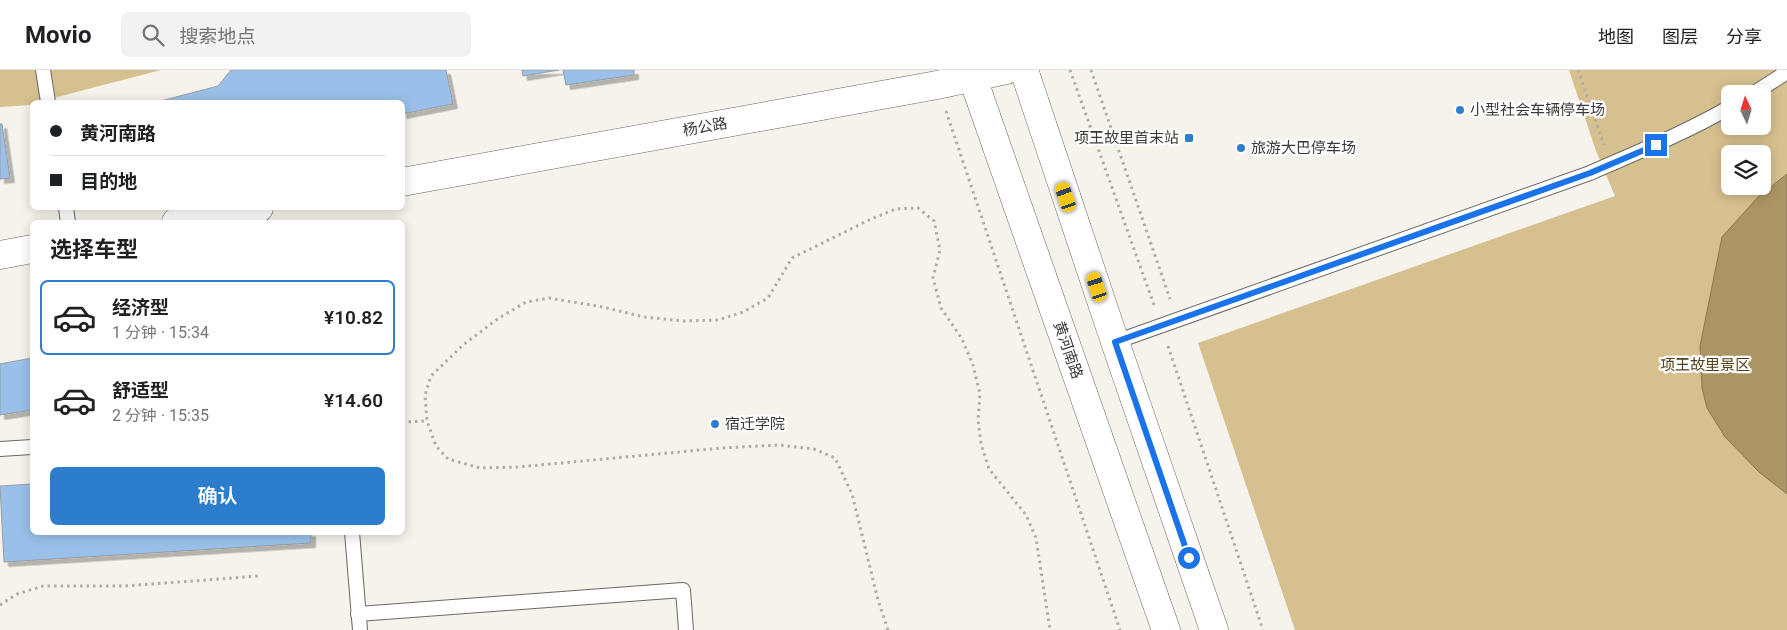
<!DOCTYPE html>
<html lang="zh">
<head>
<meta charset="utf-8">
<style>
	:root { --surface:#fff; --page:#f2f2f2; --text:#202124; --muted:#757577; --line:#e0e0e0; --accent:#2c7ecd }
	body { margin:0; font-family:Roboto,"Noto Sans SC",sans-serif; background:var(--page); color:var(--text); height:100vh; display:flex; flex-direction:column; font-size:19px; white-space:nowrap }
	* { box-sizing:border-box; margin:0 }
	p { font-size:16px; color:var(--muted) }
	.icon { flex:none; width:28px; height:28px; fill:none; stroke:currentColor; stroke-width:2; stroke-linecap:round; stroke-linejoin:round }
	.map { position:relative; flex:1; overflow:hidden }
	.sheet { position:absolute; left:30px; top:150px; width:375px; height:315px; display:flex; flex-direction:column; background:var(--surface); border-radius:8px; box-shadow:0 2px 12px #0003 }
	.sheet>* { flex:none }
	.banner { position:absolute; left:30px; top:30px; width:375px; height:110px; border-radius:8px; box-shadow:0 2px 12px #0003; display:grid; align-content:center; height:110px; padding:0 20px; background:var(--surface) }
	.needle { width:32px; rotate:356deg }
	.fabs { position:absolute; left:1721px; top:15px; display:grid; gap:10px }
	.fabs a { display:grid; place-items:center; width:50px; height:50px; border-radius:8px; background:var(--surface); box-shadow:0 2px 12px #0003; font-size:25px }
	.end { position:absolute; width:22px; height:22px; margin:-11px; border:6px solid #1a73e8; background:#fff; box-shadow:0 0 0 2px #fff }
	.from { border-radius:50% }
	.car { position:absolute; width:15px; height:30px; margin:-15px -8px; border-radius:6px; box-shadow:0 0 4px 1px #0007; background:linear-gradient(#f5c518 24%,#345 0 40%,#f5c518 0 76%,#345 0 86%,#f5c518 0) }
	.banner b { display:flex; align-items:center; gap:18px; height:48px; font-size:19px }
	.banner b+b { border-top:1px solid var(--line) }
	.banner i { width:12px; height:12px; background:var(--text) }
	ul { padding:0; list-style:none }
	li { display:flex; align-items:center; gap:15px; height:75px; margin:0 10px 8px; padding:0 10px; border:2px solid transparent; border-radius:8px }
	li div { flex:1 }
	li b { display:block; font-size:19px }
	li em { font-style:normal; font-weight:600 }
	li.on { border-color:var(--accent) }
	li>.icon { width:45px; height:45px; stroke-width:1.5 }
	h2 { padding:0 20px; font-size:22px; line-height:60px }
	.cta { display:flex; gap:10px; margin-top:auto; padding:10px 20px }
	.cta a { flex:1; height:58px; border-radius:8px; background:var(--accent); color:#fff; font-size:20px; font-weight:600; line-height:58px; text-align:center }
	header { display:flex; align-items:center; gap:30px; box-sizing:border-box; height:70px; padding:0 25px; background:var(--surface); border-bottom:1px solid var(--line) }
	header strong { font-size:24px }
	nav { display:flex; gap:28px; margin-inline-start:auto; font-size:18px }
	.search { width:350px; height:45px; background:var(--page); display:flex; align-items:center; gap:12px; box-sizing:border-box; padding:0 18px; border-radius:8px; color:var(--muted); font-size:19px }
	.map>svg:first-child { display:block }
	.green { fill:#d6c08f; fill-rule:evenodd }
	.water { fill:#ac9564; stroke:#8a7956 }
	.building { fill:#9ac0e9; stroke:#989da2; filter:url(#shadow) }
	.lines { fill:none; stroke-linecap:round; stroke-linejoin:round }
	.lane-casing { stroke:#6b6862; stroke-width:16 }
	.street-casing { stroke:#6b6862; stroke-width:29 }
	.primary-casing { stroke:#6b6862; stroke-width:29 }
	.path { stroke:#afada8; stroke-width:3; stroke-dasharray:2.5 4; stroke-linecap:butt }
	.lane { stroke:#fff; stroke-width:14 }
	.street { stroke:#fff; stroke-width:28 }
	.primary { stroke:#fff; stroke-width:28 }
	.route { stroke:#1a73e8; stroke-width:6 }
	.poi-dot { fill:#2c7ecd; stroke:#fff; stroke-width:2 }
	.labels { text-anchor:middle; dominant-baseline:central; stroke-width:4.5; stroke-linejoin:round; paint-order:stroke }
	.poi-label { font-size:15px; fill:#3b3937; stroke:#fff; text-anchor:start }
	.street-label { font-size:15px; fill:#3b3937; stroke:#fff }
	.park-label { font-size:15px; fill:#524119; stroke:#fff }
</style>
</head>
<body>
<header>
<strong>Movio</strong>
<div class="search"><svg class="icon" aria-label="search" viewBox="0 0 24 24"><circle cx="10" cy="10" r="6"/><path d="M15 15l6 6"/></svg>搜索地点</div>
<nav><a>地图</a><a>图层</a><a>分享</a></nav>
</header>
<div class="map">
<svg width="1787" height="560" viewBox="0 0 1787 560">
	<defs>
		<filter id="shadow"><feDropShadow dx="4.5" dy="4.5" stdDeviation="0" flood-color="#0004"/></filter>
	</defs>
	<rect width="100%" height="100%" fill="#f6f3ec"/>
	<!-- green -->
	<g class="green">
		<polygon points="0,0 161,0 38,32 32,32 30,35 0,37"/>
		<path d="M1569 0H1787V560H1295L1198 273 1615 126 1596 81ZM1730 24H1762V56H1730ZM1730 84H1762V116H1730Z"/>
	</g>
	<!-- water -->
	<polygon class="water" points="1787,104 1787,424 1759,402 1725,367 1707,338 1702,318 1700,276 1722,167 1758,127"/>
	<!-- building -->
	<g class="building">
		<polygon points="231,0 446,0 453,34 402,44 402,32 157,32 218,16"/>
		<polygon points="522,0 559,0 523,6"/>
		<polygon points="563,0 634,0 634,5 566,15"/>
		<polygon points="0,54 2,54 10,108 0,109"/>
		<polygon points="32,288 32,340 0,345 0,294"/>
		<polygon points="32,414 32,462 311,462 311,473 4,492 0,416"/>
	</g>
	<g class="lines">
		<defs>
			<g id="lane">
				<polyline points="43,0 48,32"/>
				<polyline points="1753,24 1787,2"/>
				<polyline points="66,138 68,152"/>
				<path d="M1115 272 1590 103C1638 82 1685 63 1730 37"/>
				<polyline points="0,379 32,377"/>
				<polyline points="352,462 360,560"/>
				<polyline points="358,544 683,520 686,560"/>
			</g>
			<g id="street">
				<polyline points="402,112 937,15 1006,0"/>
				<polyline points="176,152 259,138"/>
				<polyline points="0,185 32,179"/>
			</g>
			<g id="primary">
				<polyline points="970,0 1166,560"/>
				<polyline points="1024,0 1115,272 1214,560"/>
			</g>
		</defs>
		<!-- lane casing -->
		<use href="#lane" class="lane-casing"/>
		<!-- street casing -->
		<use href="#street" class="street-casing"/>
		<!-- primary casing -->
		<use href="#primary" class="primary-casing"/>
		<!-- path -->
		<g class="path">
			<polyline points="1070,0 1154,235"/>
			<polyline points="1091,0 1170,229"/>
			<polyline points="1578,0 1604,75"/>
			<polyline points="946,41 1120,560"/>
			<polyline points="1168,276 1263,560"/>
			<polyline points="402,352 427,351"/>
			<polyline points="0,535 17,524 43,516 125,516 259,506"/>
			<polyline points="888,560 878,530 852,424 835,388 814,379 778,375 722,378 518,397 480,398 448,389 436,376 427,351 425,325 431,306 463,275 499,248 526,232 549,228 603,237 644,247 683,251 718,250 743,242 768,228 792,188 871,149 896,139 918,138 934,151 940,180 933,208 941,238 962,269 973,295 980,324 978,350 981,374 989,399 1026,445 1036,468 1050,560"/>
		</g>
		<!-- lane -->
		<use href="#lane" class="lane"/>
		<!-- street -->
		<use href="#street" class="street"/>
		<!-- primary -->
		<use href="#primary" class="primary"/>
	</g>
	<g class="lines">
		<!-- route -->
		<polyline class="route" points="1189,488 1115,272 1590,103 1656,75"/>
	</g>
	<!-- markers -->
	<g class="poi-dot">
		<circle cx="1460" cy="40" r="5"/>
		<rect x="1184" y="63" width="10" height="10" rx="2.5"/>
		<circle cx="1241" cy="78" r="5"/>
		<circle cx="715" cy="354" r="5"/>
	</g>
	<g class="labels">
		<!-- poi labels -->
		<g class="poi-label">
			<text x="1470" y="40">小型社会车辆停车场</text>
			<text x="1179" y="68" text-anchor="end">项王故里首末站</text>
			<text x="1251" y="78">旅游大巴停车场</text>
			<text x="725" y="354">宿迁学院</text>
		</g>
		<!-- street labels -->
		<g class="street-label">
			<text transform="translate(705 57) rotate(-10)">杨公路</text>
			<text transform="translate(1068 280) rotate(71)">黄河南路</text>
		</g>
		<!-- park labels -->
		<g class="park-label">
			<text x="1705" y="295">项王故里景区</text>
		</g>
	</g>
</svg>
<div class="fabs">
<a><svg class="needle" viewBox="-14 -14 28 28"><path d="M0-13l5 13h-10z" fill="#e53935"/><path d="M0 13l5-13h-10z" fill="#757577"/></svg></a>
<a><svg class="icon" aria-label="layers" viewBox="0 0 24 24"><path d="M12 4l9 5-9 5-9-5zM3 14l9 5 9-5"/></svg></a>
</div>
<i class="end from" style="left:1189px;top:488px"></i>
<i class="end" style="left:1656px;top:75px"></i>
<i class="car" style="left:1066px;top:127px;rotate:341deg"></i>
<i class="car" style="left:1097px;top:217px;rotate:342deg"></i>
<div class="banner">
<b><i class="from"></i>黄河南路</b>
<b><i></i>目的地</b>
</div>
<section class="sheet">
<h2>选择车型</h2>
<ul>
<li class="on"><svg class="icon" aria-label="car" viewBox="0 0 24 24"><path d="M5 17H2v-5l4-1 3-4h7l3 4 3 1v5h-3M9 17h6M6 11h13"/><circle cx="7" cy="17" r="2"/><circle cx="17" cy="17" r="2"/></svg><div><b>经济型</b><p>1 分钟 · 15:34</p></div><em>¥10.82</em></li>
<li><svg class="icon" aria-label="car" viewBox="0 0 24 24"><path d="M5 17H2v-5l4-1 3-4h7l3 4 3 1v5h-3M9 17h6M6 11h13"/><circle cx="7" cy="17" r="2"/><circle cx="17" cy="17" r="2"/></svg><div><b>舒适型</b><p>2 分钟 · 15:35</p></div><em>¥14.60</em></li>
</ul>
<div class="cta"><a>确认</a></div>
</section>
</div>
</body>
</html>
